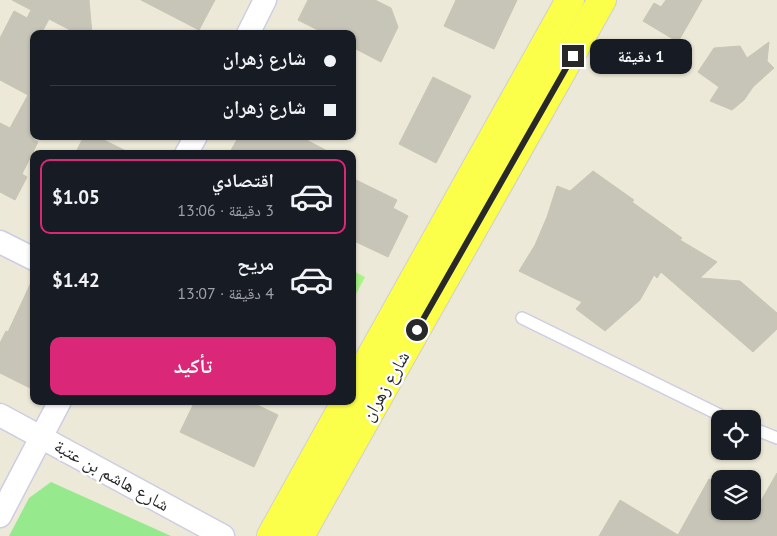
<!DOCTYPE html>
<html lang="ar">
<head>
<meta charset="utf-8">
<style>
	:root { --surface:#171b24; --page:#242831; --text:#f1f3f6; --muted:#9ea1a6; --line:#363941; --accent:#db2777 }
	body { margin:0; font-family:"PT Sans","Noto Naskh Arabic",sans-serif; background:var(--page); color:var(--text); direction:rtl; height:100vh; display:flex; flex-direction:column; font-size:19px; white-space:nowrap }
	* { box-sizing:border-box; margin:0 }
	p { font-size:16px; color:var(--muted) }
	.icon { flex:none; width:28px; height:28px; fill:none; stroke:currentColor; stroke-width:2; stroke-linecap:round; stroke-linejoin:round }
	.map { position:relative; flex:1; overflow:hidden; direction:ltr }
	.panel { position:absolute; left:30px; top:150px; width:326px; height:255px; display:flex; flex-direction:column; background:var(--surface); border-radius:10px; box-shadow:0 1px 4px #0004; direction:rtl }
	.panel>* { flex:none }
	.hud { position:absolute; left:30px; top:30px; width:326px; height:110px; border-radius:10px; box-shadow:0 1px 4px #0004; direction:rtl; display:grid; align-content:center; height:110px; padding:0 20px; background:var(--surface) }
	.controls { position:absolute; left:711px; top:410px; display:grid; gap:10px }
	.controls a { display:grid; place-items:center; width:50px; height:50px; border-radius:10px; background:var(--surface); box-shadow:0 1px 4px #0004; font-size:25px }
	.end { position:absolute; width:22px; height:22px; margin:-11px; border:6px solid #282828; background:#fff; box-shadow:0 0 0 2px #fff }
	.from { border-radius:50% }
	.bubble { position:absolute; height:35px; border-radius:10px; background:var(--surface); box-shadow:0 1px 4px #0004; font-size:16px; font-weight:700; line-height:35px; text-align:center; direction:rtl }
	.hud b { display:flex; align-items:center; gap:18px; height:48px; font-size:19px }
	.hud b+b { border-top:1px solid var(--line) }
	.hud i { width:12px; height:12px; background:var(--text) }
	ul { padding:9px 0 0; list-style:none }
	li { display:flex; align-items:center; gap:15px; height:75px; margin:0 10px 8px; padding:0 10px; border:2px solid transparent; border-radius:10px }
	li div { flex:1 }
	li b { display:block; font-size:19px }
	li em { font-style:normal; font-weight:700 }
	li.current { border-color:var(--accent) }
	li>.icon { width:45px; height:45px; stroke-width:1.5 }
	.cta { display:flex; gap:10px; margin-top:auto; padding:10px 20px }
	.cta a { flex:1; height:58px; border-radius:10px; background:var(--accent); color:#fff; font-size:20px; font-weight:700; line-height:58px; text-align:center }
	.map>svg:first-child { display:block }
	.green { fill:#96ea8d }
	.pitch { fill:#aaf387 }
	.building { fill:#c7c5b8; stroke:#c8c5b2 }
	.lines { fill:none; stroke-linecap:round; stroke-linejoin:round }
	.lane-casing { stroke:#cecde3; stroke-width:14 }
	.street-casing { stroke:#cecde3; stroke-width:25 }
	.primary-casing { stroke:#d0d0d0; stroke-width:30 }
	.lane { stroke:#fff; stroke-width:11 }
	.street { stroke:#fff; stroke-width:22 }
	.primary { stroke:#fcff4a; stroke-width:28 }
	.route { stroke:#282828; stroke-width:6 }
	.labels { text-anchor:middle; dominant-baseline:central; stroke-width:5; stroke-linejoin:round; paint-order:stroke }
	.street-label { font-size:18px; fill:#282828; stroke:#fff }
</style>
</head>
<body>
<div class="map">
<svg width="777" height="536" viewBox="0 0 777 536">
	<rect width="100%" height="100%" fill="#ede9d8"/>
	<!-- green -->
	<polygon class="green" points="51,482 171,536 9,536 29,498"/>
	<!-- pitch -->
	<polygon class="pitch" points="353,271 365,277 353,300"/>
	<!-- building -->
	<g class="building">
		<polygon points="12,0 89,0 92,34 78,34 49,19 41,34 34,34 34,140 38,142 22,174 27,177 15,200 0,192 0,123 10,128 28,95 0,80 0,38 14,11 27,18 31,10"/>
		<polygon points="141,0 215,0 199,30"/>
		<polygon points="308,0 375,0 391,8 398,27 381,62 352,47 352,34 326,34 298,20"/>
		<polygon points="456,0 517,0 494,49 444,26"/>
		<polygon points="666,0 702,0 678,42 643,21 654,3 661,7"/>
		<polygon points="769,42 767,61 774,68 753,87 744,100 732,110 710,101 719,87 698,72 714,48 740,46 747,58"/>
		<polygon points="433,77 471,96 436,163 399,144"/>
		<polygon points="84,136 96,136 132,154 75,154"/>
		<polygon points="239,136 299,136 333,154 229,154"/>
		<polygon points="593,171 634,200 632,202 682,238 680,240 717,262 700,278 740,281 777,313 777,329 753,352 661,272 657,278 654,275 640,300 605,331 576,309 582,302 519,271 535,245 547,217 557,186 570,191"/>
		<polygon points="352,178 397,200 393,208 408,216 388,257 352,240"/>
		<polygon points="34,276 34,390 0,373 0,343 6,331 8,332"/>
		<polygon points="195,401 249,401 278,415 254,467 180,432"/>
		<polygon points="777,473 777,536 599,536 620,500 678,535 709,479 720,485 720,511 752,511 752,503 758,506"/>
	</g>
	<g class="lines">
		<defs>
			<g id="lane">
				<polyline points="522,318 728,419"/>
				<polyline points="752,428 777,438"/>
			</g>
			<g id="street">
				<polyline points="248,34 265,0"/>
				<polyline points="186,154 196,136"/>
				<polyline points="0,242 34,259"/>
				<polyline points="0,415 223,536"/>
				<polyline points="0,516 60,401"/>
			</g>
			<g id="primary">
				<polyline points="352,390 570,0"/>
				<polyline points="271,536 346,401"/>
				<polyline points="300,536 602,0"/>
			</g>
		</defs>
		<!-- lane casing -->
		<use href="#lane" class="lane-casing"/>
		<!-- street casing -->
		<use href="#street" class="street-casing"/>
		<!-- primary casing -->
		<use href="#primary" class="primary-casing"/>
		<!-- lane -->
		<use href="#lane" class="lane"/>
		<!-- street -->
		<use href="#street" class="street"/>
		<!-- primary -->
		<use href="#primary" class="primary"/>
	</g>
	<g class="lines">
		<!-- route -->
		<polyline class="route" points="417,330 573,56"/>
	</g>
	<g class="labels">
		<!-- street labels -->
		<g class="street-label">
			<text transform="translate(385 386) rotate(-60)">شارع زهران</text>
			<text transform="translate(112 475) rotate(29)">شارع هاشم بن عتبة</text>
		</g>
	</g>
</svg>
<div class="controls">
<a><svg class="icon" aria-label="locate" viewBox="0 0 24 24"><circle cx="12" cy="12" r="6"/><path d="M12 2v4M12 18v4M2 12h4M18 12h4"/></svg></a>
<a><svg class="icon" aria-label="layers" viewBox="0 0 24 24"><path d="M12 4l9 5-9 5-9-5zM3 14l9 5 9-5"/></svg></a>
</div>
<i class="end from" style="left:417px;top:330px"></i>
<i class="end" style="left:573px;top:56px"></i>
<div class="bubble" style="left:590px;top:39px;width:102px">1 دقيقة</div>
<div class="hud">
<b><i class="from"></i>شارع زهران</b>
<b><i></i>شارع زهران</b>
</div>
<section class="panel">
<ul>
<li class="current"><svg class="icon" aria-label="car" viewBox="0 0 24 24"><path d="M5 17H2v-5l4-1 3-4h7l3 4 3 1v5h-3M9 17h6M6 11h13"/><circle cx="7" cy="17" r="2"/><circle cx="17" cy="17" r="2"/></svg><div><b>اقتصادي</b><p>3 دقيقة · 13:06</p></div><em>$1.05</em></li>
<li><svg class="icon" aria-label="car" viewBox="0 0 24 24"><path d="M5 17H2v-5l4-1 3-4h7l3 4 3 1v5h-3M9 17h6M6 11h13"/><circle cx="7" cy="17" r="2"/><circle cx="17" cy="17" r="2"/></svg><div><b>مريح</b><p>4 دقيقة · 13:07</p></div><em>$1.42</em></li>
</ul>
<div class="cta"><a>تأكيد</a></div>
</section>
</div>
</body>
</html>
